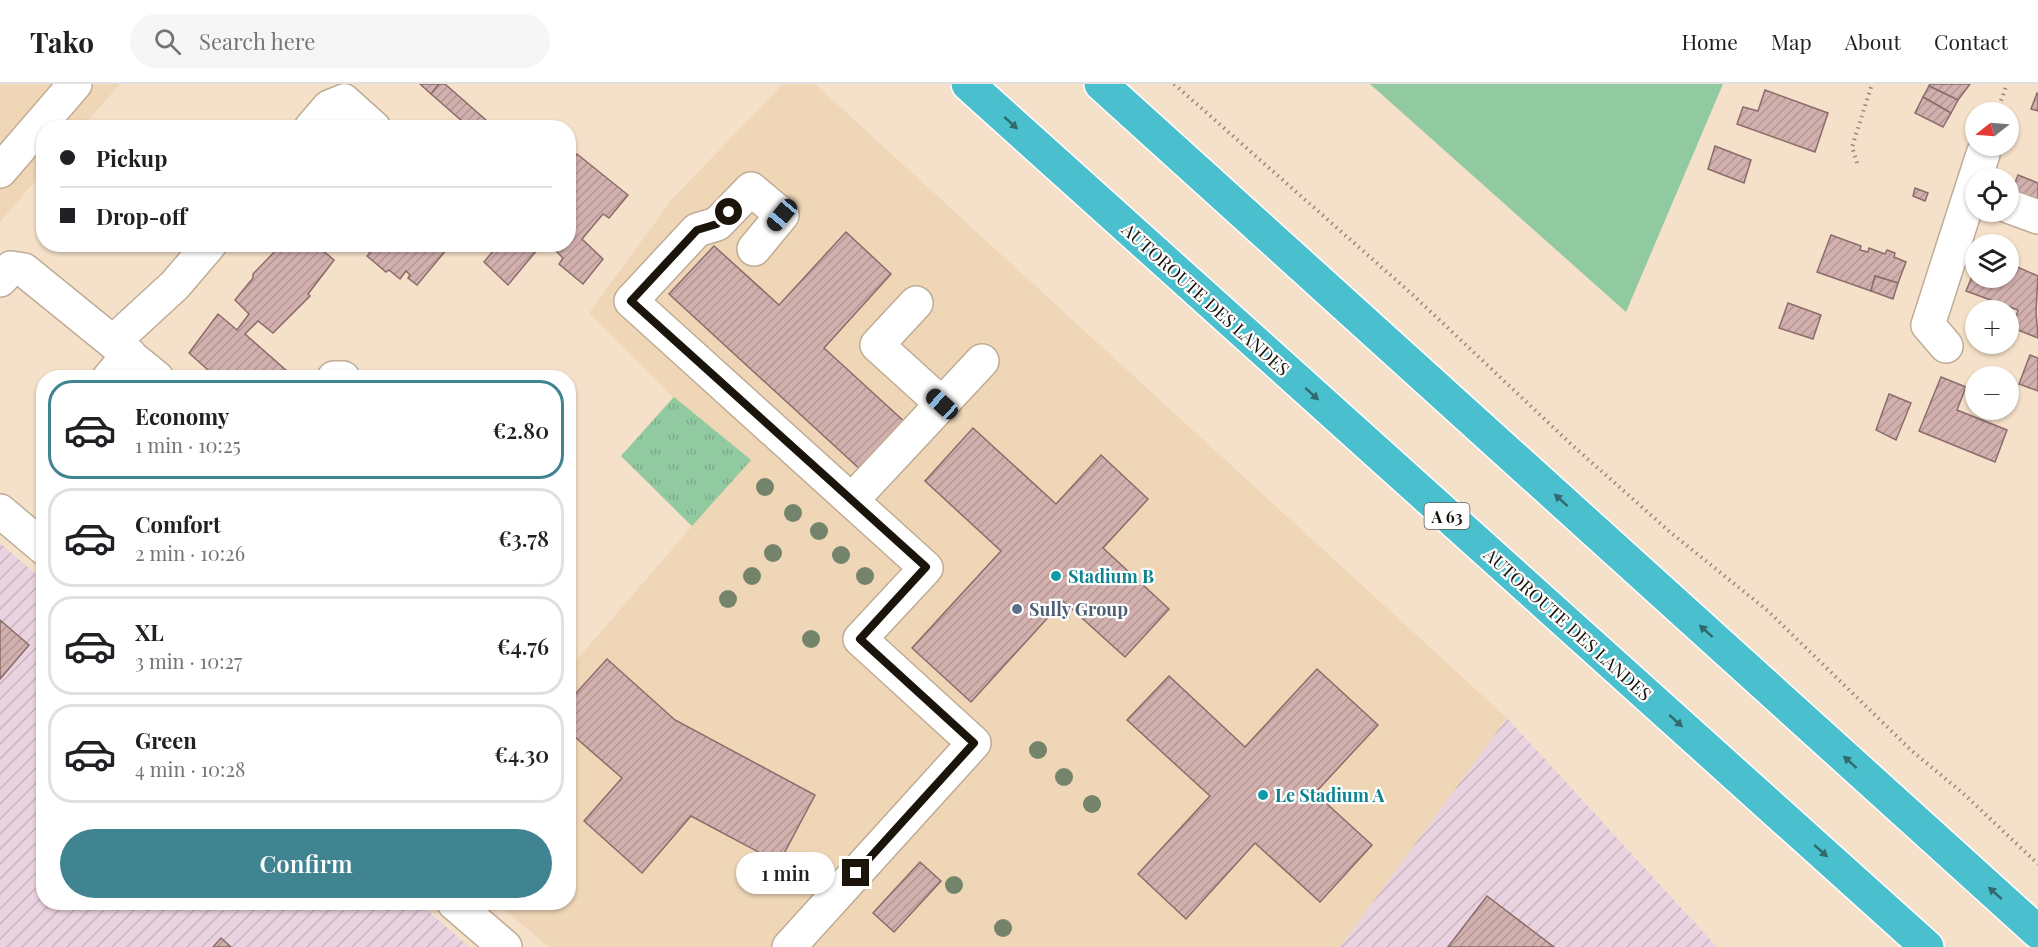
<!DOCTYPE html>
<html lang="en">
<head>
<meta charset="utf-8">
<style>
	:root { --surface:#fff; --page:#f6f6f6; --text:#202124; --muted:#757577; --line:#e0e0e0; --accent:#408492 }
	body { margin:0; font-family:"Playfair Display",serif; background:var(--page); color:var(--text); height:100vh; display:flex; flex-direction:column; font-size:22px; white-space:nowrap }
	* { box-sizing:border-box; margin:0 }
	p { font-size:20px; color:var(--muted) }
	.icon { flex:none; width:33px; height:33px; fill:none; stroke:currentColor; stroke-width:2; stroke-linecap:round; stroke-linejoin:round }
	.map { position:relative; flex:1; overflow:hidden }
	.sheet { position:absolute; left:36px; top:286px; width:540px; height:540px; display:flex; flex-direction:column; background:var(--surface); border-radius:24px; box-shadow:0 2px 4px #0004 }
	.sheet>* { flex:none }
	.top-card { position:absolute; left:36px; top:36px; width:540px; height:132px; border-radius:24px; box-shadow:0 2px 4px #0004; display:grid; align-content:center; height:132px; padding:0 24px; background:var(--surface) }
	.needle { width:39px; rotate:253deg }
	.fabs { position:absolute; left:1965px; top:18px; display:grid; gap:12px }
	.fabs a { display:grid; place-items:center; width:54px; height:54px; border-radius:50%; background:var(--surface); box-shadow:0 2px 4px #0004; font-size:30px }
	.end { position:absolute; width:27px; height:27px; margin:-14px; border:8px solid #1a140b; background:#fff; box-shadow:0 0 0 3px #fff }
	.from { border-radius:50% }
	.bubble { position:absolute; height:42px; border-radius:21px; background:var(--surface); box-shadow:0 2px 4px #0004; font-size:20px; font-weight:600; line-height:42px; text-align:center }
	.car { position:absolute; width:18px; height:36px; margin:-18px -9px; border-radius:8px; box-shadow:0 0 4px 2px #0007; background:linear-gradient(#222 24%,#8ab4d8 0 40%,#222 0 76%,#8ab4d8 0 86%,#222 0) }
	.top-card b { display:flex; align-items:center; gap:21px; height:57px; font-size:22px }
	.top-card b+b { border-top:2px solid var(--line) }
	.top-card i { width:15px; height:15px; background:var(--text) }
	ul { padding:10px 0 0; list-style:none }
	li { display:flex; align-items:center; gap:18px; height:99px; margin:0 12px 9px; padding:0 12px; border:3px solid var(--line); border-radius:24px }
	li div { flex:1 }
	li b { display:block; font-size:22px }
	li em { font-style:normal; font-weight:600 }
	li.active { border-color:var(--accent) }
	li>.icon { width:54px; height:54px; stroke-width:1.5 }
	.action { display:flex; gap:12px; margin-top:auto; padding:12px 24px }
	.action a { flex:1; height:69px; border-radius:36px; background:var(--accent); color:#fff; font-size:24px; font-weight:600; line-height:69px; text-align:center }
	header { display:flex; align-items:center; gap:36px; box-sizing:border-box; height:84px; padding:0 30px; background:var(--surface); border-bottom:2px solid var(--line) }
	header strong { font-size:28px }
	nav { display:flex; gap:33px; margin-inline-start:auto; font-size:21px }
	.search { width:420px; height:54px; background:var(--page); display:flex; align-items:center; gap:15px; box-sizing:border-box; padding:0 21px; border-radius:33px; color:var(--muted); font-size:22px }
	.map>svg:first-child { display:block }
	.built { fill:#eed6b7 }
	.industrial { fill:url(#industrial-furrows) }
	.grass { fill:#91c9a1 }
	.park { fill:url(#park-tufts) }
	.building { fill:url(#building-hatch); stroke:#8b6c6a; stroke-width:1.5 }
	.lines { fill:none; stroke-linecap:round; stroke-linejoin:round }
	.minor-casing { stroke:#bfac95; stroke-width:36 }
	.highway-casing { stroke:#fff; stroke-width:36 }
	.path { stroke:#988a78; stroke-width:4; stroke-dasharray:1.5 4.5; stroke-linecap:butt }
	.minor { stroke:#fff; stroke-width:33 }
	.highway { stroke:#4abfcd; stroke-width:33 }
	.tree { fill:#73846a }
	.oneway { fill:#326a6c }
	.route { stroke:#1a140b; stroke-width:8 }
	.culture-dot { fill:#0f9aa8; stroke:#fff; stroke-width:2 }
	.service-dot { fill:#5c6f8a; stroke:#fff; stroke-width:2 }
	.labels { text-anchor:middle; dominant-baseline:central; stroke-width:4.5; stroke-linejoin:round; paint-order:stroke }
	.shield { fill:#fff; stroke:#5f5a54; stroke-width:1.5 }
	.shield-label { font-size:16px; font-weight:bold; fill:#1a140b }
	.street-label { font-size:18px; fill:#1a140b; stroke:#fff }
	.culture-label { font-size:18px; font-weight:bold; fill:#0d838f; stroke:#fff; text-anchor:start }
	.service-label { font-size:18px; font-weight:bold; fill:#4e5e75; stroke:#fff; text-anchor:start }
</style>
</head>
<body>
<header>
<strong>Tako</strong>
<div class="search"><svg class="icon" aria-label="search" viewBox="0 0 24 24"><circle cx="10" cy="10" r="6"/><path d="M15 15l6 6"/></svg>Search here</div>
<nav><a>Home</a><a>Map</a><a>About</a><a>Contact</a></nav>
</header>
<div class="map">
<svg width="2038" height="863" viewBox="0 0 2038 863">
	<defs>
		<pattern id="industrial-furrows" width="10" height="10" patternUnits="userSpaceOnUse" patternTransform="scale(1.5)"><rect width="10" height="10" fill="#ead3e0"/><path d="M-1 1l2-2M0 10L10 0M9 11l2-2" fill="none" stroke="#c8b4bf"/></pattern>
		<pattern id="park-tufts" width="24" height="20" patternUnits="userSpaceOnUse" patternTransform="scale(1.5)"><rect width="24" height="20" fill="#91c9a1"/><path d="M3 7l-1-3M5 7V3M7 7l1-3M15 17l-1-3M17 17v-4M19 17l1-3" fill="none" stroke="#7cac89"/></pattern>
		<pattern id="building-hatch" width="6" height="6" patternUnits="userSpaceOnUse" patternTransform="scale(1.5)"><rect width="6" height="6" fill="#d2b0ae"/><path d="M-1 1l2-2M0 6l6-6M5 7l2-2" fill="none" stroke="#b49694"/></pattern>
	</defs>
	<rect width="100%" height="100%" fill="#f5e1c9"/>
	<!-- built -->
	<g class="built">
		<polygon points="0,0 120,0 82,43 44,44 43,88 0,138"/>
		<polygon points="783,0 815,0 1507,634 1340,863 549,863 496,819 568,819 569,585 692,442 621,372 673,313 589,229 673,114"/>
	</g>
	<!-- industrial -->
	<g class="industrial">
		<polygon points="0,459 43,496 44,819 419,819 469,863 0,863"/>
		<polygon points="1507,634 1717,863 1340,863"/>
	</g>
	<!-- grass -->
	<polygon class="grass" points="1370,0 1723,0 1626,228"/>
	<!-- park -->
	<polygon class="park" points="674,313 751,376 692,442 621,372"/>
	<!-- building -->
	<g class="building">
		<polygon points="420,0 439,0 431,10"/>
		<polygon points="439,0 445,0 495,44 470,44 431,10"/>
		<polygon points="1930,0 1970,0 1958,16 1929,2"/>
		<polygon points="1929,2 1958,16 1951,29 1923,13"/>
		<polygon points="1765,6 1828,29 1815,68 1737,40 1743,23 1758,27"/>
		<polygon points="2037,9 2038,10 2038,27 2031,25"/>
		<polygon points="1923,13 1951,29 1943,43 1915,29"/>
		<polygon points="1715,62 1751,76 1744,99 1708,85"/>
		<polygon points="577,70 628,111 609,134 603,130 582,155 603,175 583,200 559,180 563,174 549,160 568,160 568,80"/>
		<polygon points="2018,91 2038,99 2038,123 2010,112"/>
		<polygon points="1915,104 1928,109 1925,117 1913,112"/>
		<polygon points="846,148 891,190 824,264 907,340 863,388 669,210 714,162 779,221"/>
		<polygon points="1831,151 1861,162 1860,166 1868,168 1869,164 1885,170 1887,166 1895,169 1894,173 1906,178 1898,199 1875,192 1871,207 1817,188"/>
		<polygon points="282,160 315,160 334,176 308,210 310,212 273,249 258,237 245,250 288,288 284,294 217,294 189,269 218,230 237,246 249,230 235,216 253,194 253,190"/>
		<polygon points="360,160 430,160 427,163 431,166 437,160 443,160 447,165 417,201 408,194 410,191 406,187 400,195 389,186 386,188 367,172 370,169"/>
		<polygon points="499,160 542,160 508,201 484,178"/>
		<polygon points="2008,179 2038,192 2036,228 2038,254 2013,244 2018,226 1966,207 1976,183 1976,194 2008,194"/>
		<polygon points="1875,192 1898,199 1893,215 1871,207"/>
		<polygon points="1788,219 1821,231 1813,255 1779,244"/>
		<polygon points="2030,271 2038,274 2038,307 2019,300"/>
		<polygon points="1941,293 1966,303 1957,326 2007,346 1995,378 1919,347"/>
		<polygon points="1889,310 1911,319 1896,356 1876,346"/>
		<polygon points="973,344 1056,420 1101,371 1148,415 1103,464 1169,525 1125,573 1063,517 971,618 912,564 1001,467 925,397"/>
		<polygon points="0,536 29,561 0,595"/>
		<polygon points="607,575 675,636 815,711 779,779 691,732 642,789 584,737 622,694 568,647 568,618"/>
		<polygon points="1317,585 1378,641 1315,709 1372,761 1320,818 1255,759 1186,835 1138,790 1210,712 1127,636 1169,592 1245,663"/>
		<polygon points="920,778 941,797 894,848 873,829"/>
		<polygon points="1487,812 1554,863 1448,863"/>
		<polygon points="221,854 231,863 213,863"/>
	</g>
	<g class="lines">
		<defs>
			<g id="minor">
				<polyline points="311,44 329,23 344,17 374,44"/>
				<polyline points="0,87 75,0"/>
				<polyline points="2008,122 2038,133"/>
				<polyline points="754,165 782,131 751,105 717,140 697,146 631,217 926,484 860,555 974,659 789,863"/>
				<polyline points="0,196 11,184 24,186 157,294"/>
				<polyline points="916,219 877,261 942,320"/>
				<polyline points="113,258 175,201 210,160"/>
				<polyline points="1946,262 1928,241 1983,70"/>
				<polyline points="109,294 129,270"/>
				<polyline points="334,294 343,294"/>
				<polyline points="852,416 982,277"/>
				<polyline points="0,427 44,464"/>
				<polyline points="454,819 505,863"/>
			</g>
			<g id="highway">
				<polyline points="968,0 1927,863"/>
				<polyline points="1101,0 2038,848"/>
			</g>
		</defs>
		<!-- minor casing -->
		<use href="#minor" class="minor-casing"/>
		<!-- highway casing -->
		<use href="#highway" class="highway-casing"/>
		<!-- path -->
		<g class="path">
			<polyline points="1174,0 1413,211 1572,361 1670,448 1768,527 1912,667 1965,711 2038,780"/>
			<polyline points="1997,28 2007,0"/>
			<polyline points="1857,79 1852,63 1872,0"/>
		</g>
		<!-- minor -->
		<use href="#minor" class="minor"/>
		<!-- highway -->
		<use href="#highway" class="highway"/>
	</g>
	<!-- trees -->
	<g class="tree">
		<circle cx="765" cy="403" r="9"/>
		<circle cx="793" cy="429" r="9"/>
		<circle cx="819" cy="447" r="9"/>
		<circle cx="773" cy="469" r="9"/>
		<circle cx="841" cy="471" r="9"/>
		<circle cx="752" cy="492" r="9"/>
		<circle cx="865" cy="492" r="9"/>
		<circle cx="728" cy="515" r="9"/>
		<circle cx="811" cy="555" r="9"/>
		<circle cx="1038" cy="666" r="9"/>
		<circle cx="1064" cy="693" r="9"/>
		<circle cx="1092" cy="720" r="9"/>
		<circle cx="954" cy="801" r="9"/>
		<circle cx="1003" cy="844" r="9"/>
	</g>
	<!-- one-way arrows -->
	<defs><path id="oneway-solid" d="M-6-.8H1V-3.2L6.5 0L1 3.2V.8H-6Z" transform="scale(1.5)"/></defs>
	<g class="oneway">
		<use href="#oneway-solid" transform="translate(1011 39) rotate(42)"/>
		<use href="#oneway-solid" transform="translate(1312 310) rotate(42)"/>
		<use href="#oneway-solid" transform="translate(1561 416) rotate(-138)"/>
		<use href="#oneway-solid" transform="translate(1706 547) rotate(-138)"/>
		<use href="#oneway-solid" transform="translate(1676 637) rotate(42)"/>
		<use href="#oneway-solid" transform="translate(1850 678) rotate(-138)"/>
		<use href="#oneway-solid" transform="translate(1821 767) rotate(42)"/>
		<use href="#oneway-solid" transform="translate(1995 809) rotate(-138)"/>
	</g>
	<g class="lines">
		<!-- route -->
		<polyline class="route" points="729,128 717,140 697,146 631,217 926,483 860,555 974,659 856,789"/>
	</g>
	<!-- markers -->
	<g class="culture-dot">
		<circle cx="1056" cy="492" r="6"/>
		<circle cx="1263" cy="711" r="6"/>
	</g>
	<circle class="service-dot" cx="1017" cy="525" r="6"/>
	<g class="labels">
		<!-- shield labels -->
		<rect class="shield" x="1424.5" y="419" width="45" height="26" rx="4.5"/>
		<g class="shield-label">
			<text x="1447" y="432">A 63</text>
		</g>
		<!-- street labels -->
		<g class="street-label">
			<text transform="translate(1206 215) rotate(42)">AUTOROUTE DES LANDES</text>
			<text transform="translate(1568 540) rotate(42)">AUTOROUTE DES LANDES</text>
		</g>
		<!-- culture labels -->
		<g class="culture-label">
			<text x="1068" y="492">Stadium B</text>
			<text x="1275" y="711">Le Stadium A</text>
		</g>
		<!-- service labels -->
		<g class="service-label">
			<text x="1029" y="525">Sully Group</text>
		</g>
	</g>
</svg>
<div class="fabs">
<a><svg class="needle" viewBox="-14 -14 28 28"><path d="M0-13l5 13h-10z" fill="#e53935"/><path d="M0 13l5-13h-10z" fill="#757577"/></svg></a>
<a><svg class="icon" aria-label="locate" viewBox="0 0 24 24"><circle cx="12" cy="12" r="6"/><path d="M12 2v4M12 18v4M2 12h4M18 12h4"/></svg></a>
<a><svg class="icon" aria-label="layers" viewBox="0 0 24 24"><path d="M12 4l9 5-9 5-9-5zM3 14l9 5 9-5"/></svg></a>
<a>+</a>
<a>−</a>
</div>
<i class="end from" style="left:729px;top:128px"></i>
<i class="end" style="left:856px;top:789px"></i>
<div class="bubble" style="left:736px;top:768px;width:99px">1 min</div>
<i class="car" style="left:782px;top:131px;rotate:220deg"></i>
<i class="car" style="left:942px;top:320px;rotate:312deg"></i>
<div class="top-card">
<b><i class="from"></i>Pickup</b>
<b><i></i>Drop-off</b>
</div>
<section class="sheet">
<ul>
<li class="active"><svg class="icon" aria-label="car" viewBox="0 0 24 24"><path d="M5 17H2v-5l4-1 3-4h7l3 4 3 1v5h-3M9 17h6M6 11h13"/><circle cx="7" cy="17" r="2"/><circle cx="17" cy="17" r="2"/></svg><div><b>Economy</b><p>1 min · 10:25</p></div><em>€2.80</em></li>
<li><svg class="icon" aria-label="car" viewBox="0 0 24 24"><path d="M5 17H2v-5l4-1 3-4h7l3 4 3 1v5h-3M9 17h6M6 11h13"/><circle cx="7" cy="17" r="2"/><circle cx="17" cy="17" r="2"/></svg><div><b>Comfort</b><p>2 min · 10:26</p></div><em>€3.78</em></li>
<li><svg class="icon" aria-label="car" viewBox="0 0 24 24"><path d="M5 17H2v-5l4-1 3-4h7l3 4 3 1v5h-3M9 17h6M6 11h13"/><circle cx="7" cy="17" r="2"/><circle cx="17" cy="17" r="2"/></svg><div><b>XL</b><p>3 min · 10:27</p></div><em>€4.76</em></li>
<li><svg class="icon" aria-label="car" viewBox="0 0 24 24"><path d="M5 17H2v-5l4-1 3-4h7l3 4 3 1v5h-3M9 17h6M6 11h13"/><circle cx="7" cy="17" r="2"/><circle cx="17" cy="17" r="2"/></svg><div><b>Green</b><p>4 min · 10:28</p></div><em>€4.30</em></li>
</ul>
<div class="action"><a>Confirm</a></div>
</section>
</div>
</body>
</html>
